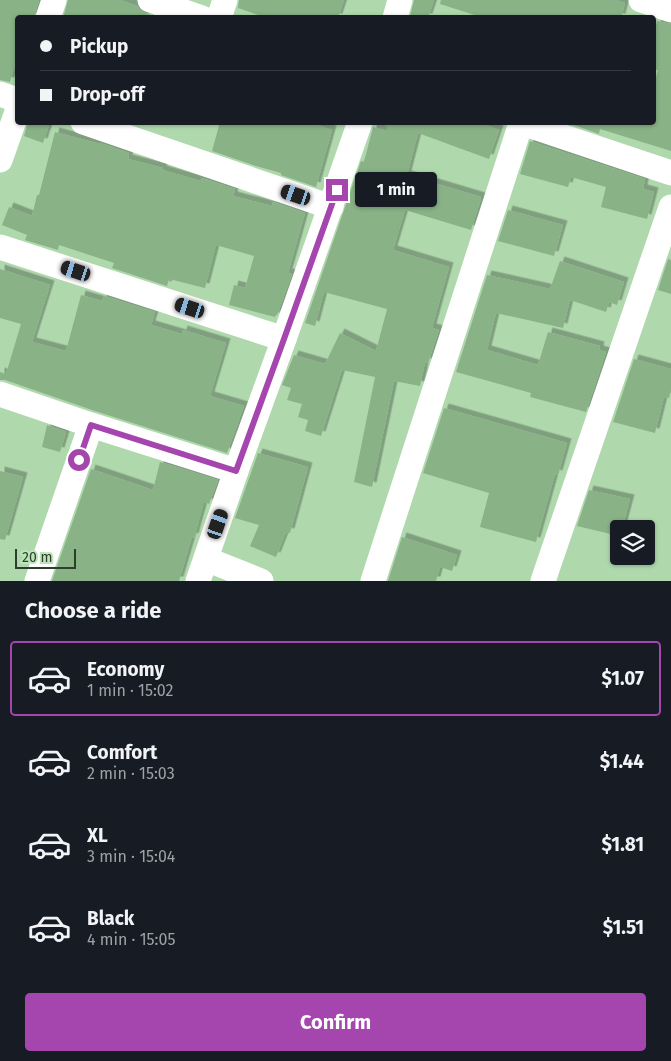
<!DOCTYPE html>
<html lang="en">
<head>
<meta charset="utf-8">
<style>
	:root { --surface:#171b24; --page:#20242c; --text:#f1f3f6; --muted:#9ea1a6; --line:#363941; --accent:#a546af }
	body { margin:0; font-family:"Fira Sans",sans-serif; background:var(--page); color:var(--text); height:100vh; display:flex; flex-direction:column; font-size:19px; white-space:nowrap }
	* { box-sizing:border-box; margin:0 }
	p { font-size:16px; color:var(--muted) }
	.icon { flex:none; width:28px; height:28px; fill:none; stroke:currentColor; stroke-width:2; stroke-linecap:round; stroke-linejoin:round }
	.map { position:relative; height:581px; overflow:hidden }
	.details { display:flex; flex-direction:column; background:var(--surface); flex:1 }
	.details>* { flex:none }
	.hud { position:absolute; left:15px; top:15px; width:641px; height:110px; border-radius:5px; box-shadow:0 1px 4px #0004; display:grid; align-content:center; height:110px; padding:0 25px; background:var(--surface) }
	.controls { position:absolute; left:610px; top:520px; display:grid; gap:10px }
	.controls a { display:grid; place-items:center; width:45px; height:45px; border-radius:5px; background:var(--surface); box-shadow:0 1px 4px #0004; font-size:25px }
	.scale { position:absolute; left:15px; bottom:12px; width:61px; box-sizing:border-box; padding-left:5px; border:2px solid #2d3e2c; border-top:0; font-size:14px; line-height:18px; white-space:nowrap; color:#2d3e2c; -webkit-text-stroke:4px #bce6ba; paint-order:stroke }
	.end { position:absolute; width:22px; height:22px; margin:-11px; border:6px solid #a546af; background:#fff; box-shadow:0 0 0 2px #fff }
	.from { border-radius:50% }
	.bubble { position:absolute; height:35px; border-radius:5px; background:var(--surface); box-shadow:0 1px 4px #0004; font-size:16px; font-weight:700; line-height:35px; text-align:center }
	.car { position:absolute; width:15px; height:30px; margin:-15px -8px; border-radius:6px; box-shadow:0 0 4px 1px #0007; background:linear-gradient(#222 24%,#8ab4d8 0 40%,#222 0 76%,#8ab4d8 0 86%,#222 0) }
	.hud b { display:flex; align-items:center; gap:18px; height:48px; font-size:19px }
	.hud b+b { border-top:1px solid var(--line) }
	.hud i { width:12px; height:12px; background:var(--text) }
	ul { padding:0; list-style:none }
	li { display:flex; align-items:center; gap:15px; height:75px; margin:0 10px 8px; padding:0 15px; border:2px solid transparent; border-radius:5px }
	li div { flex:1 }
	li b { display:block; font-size:19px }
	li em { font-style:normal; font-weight:700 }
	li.on { border-color:var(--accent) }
	li>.icon { width:45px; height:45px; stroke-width:1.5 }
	h2 { padding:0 25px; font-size:22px; line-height:60px }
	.cta { display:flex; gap:10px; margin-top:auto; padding:10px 25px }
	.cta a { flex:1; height:58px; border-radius:5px; background:var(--accent); color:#fff; font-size:20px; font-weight:700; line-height:58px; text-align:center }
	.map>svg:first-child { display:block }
	.building { fill:#89b287; filter:url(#shadow) }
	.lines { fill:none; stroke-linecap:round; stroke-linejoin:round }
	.minor { stroke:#fff; stroke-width:25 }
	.route { stroke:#a546af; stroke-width:6 }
</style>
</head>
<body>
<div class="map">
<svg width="671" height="581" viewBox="0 0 671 581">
	<defs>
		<filter id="shadow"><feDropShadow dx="4.5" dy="-4.5" stdDeviation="0" flood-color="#0004"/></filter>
	</defs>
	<rect width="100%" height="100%" fill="#afd9ad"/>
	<!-- building -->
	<g class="building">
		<polygon points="0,0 39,0 34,18 18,18 18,54 10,82 0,80"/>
		<polygon points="68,0 120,0 137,6 140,10 145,13 157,18 63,18"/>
		<polygon points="239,0 344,0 338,18 267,18 238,8"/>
		<polygon points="414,0 434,0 428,18 410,17"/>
		<polygon points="441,0 615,0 625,3 621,18 484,18 440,4"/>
		<polygon points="657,21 671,24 671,151 600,129 599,134 566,122 654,122 654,85 658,70 654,69 654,35"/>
		<polygon points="28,122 50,122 43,143 24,136"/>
		<polygon points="220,122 307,122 332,130 316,187 281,175 281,173 256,166 212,151"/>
		<polygon points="389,122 478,122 499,130 489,159 418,133 407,175 481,197 480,202 471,230 405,210 393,250 449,267 432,328 439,330 428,363 425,362 420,386 394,381 372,487 354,482 375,377 342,370 321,436 305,431 308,420 298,417 302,404 287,400 291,388 282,385 294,355 325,364 340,333 376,351 387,309 324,292 315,326 305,323 361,161 364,162 373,127 387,131"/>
		<polygon points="55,132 100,144 100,143 129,153 128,159 163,168 162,170 201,181 202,178 235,189 233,196 272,206 273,202 305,213 288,273 292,274 277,315 276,315 275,317 229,305 234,285 245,288 254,256 216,245 205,288 169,279 167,286 112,268 114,263 59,245 58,250 25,240 27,235 2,225 9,207 32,216 37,195 39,195"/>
		<polygon points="530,141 645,179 643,189 654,192 647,219 601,207 606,187 571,177 568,187 520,174"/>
		<polygon points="508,210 563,225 554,256 498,241"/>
		<polygon points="668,259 671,260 671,294 658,290"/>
		<polygon points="560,261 624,282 617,305 609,302 606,312 570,300 563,328 496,313 487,350 538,365 548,332 600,346 599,350 606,352 586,412 530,397 531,393 456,372 487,275 550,289"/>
		<polygon points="0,269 50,285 32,342 66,351 81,295 102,301 104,296 155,312 151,325 182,334 183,330 226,343 210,396 244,406 227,453 95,411 5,380 0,380 0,372 6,374 21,324 0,318"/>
		<polygon points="634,359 671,369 671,389 669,398 664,397 655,433 613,422"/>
		<polygon points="444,408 567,443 558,475 555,474 536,542 480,527 489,493 423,473"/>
		<polygon points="47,425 66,432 60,452 42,447"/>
		<polygon points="258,453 308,467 290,533 286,532 276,557 250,546 259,525 235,518"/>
		<polygon points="160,462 218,480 209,504 204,502 194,538 192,537 179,581 52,581 91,469 153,490"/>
		<polygon points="0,471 23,477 5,540 0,539"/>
		<polygon points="589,490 630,499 622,529 619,529 619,536 577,526"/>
		<polygon points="402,537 457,555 452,571 440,567 436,581 388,581"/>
	</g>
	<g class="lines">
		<!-- minor -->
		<g class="minor">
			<polyline points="150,0 202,18"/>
			<polyline points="641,0 671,10"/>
			<polyline points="48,18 54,0"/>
			<polyline points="219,18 225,0"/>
			<polyline points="395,18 400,0"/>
			<polyline points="0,94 18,100"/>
			<polyline points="83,122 331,207"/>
			<polyline points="519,122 671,173"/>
			<polyline points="0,160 18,109"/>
			<polyline points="0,247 284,339"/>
			<polyline points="0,394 91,425 37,581"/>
			<polyline points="91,425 236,471"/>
			<polyline points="206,559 261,581"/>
			<polyline points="198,581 236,471 284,339 360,122"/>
			<polyline points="373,581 521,123"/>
			<polyline points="543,581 671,207"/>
		</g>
	</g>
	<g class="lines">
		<!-- route -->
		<polyline class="route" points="79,460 91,425 236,471 284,339 337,190"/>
	</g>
</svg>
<div class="controls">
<a><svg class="icon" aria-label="layers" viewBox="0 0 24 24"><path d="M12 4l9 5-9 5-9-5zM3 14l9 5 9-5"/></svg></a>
</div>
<div class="scale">20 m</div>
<i class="end from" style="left:79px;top:460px"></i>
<i class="end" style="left:337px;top:190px"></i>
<div class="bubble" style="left:355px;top:172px;width:82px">1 min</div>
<i class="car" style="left:296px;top:195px;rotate:289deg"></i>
<i class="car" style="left:76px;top:271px;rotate:288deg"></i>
<i class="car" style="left:190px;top:308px;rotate:288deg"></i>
<i class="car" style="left:218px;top:524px;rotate:19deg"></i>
<div class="hud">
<b><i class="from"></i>Pickup</b>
<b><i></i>Drop-off</b>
</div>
</div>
<section class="details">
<h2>Choose a ride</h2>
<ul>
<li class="on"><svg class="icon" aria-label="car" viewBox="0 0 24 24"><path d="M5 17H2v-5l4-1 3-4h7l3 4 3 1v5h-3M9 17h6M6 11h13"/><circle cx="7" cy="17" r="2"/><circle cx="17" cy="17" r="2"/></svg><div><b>Economy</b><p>1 min · 15:02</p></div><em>$1.07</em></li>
<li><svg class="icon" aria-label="car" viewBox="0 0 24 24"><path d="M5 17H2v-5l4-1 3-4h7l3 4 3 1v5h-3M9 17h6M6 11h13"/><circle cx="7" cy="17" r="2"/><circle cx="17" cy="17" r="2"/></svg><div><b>Comfort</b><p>2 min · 15:03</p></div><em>$1.44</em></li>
<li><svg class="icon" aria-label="car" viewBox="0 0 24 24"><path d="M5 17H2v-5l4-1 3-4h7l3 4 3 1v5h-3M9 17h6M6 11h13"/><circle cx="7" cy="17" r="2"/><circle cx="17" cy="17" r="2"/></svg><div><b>XL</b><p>3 min · 15:04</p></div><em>$1.81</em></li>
<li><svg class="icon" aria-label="car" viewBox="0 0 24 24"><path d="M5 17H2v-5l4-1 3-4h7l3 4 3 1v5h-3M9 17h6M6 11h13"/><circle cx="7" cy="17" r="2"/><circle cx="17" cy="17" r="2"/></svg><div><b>Black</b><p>4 min · 15:05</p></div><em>$1.51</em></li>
</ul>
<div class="cta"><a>Confirm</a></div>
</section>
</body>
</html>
